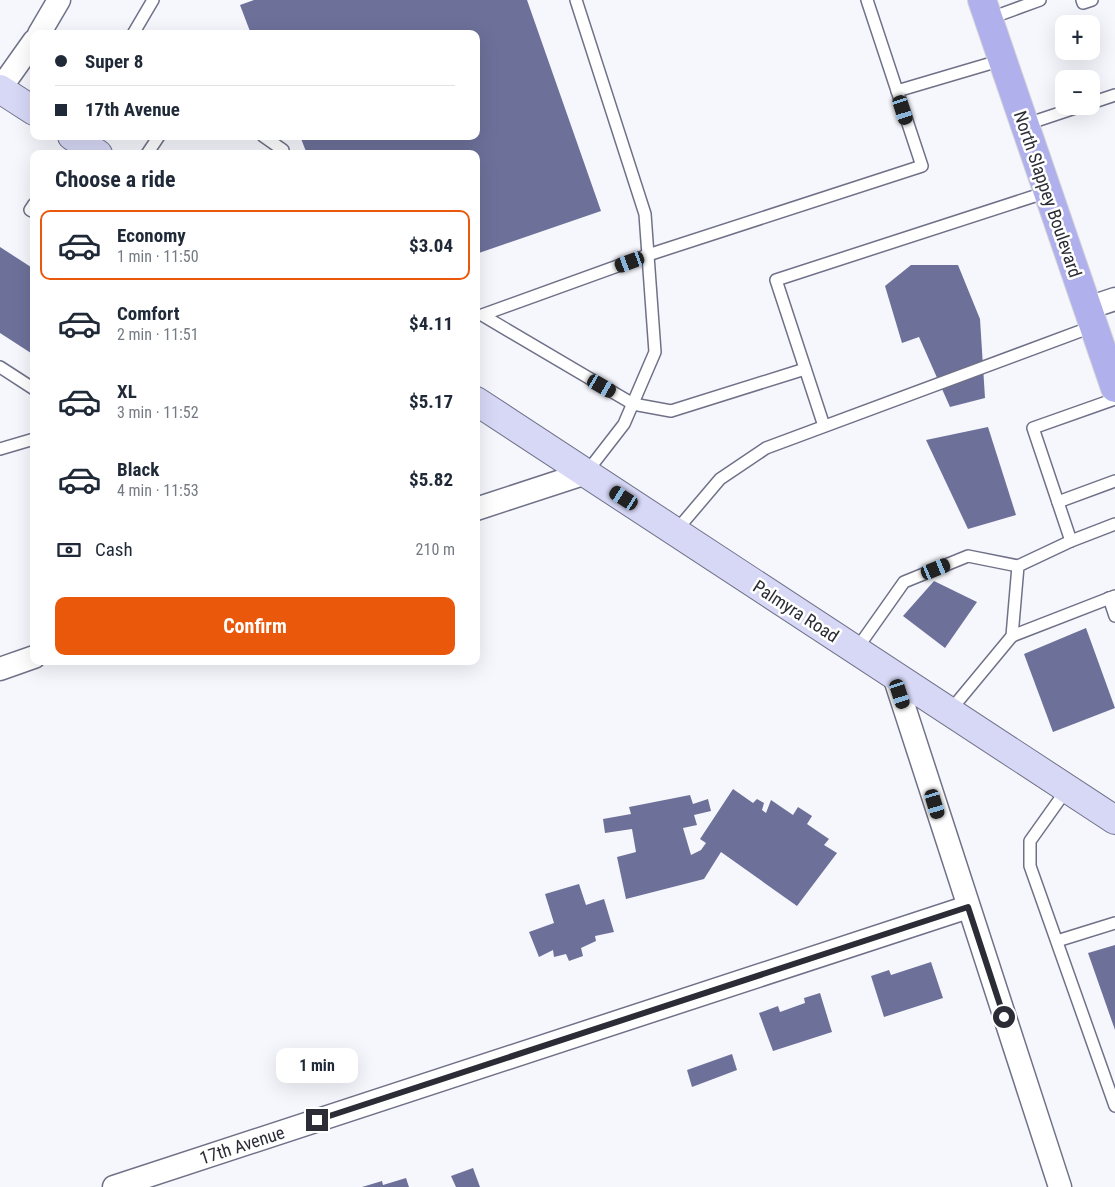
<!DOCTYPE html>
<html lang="en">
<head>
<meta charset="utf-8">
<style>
	:root { --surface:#fff; --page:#f6f6f7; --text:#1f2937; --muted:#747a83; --line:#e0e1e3; --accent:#ea580c }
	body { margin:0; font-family:"Roboto Condensed",sans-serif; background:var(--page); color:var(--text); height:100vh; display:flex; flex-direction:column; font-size:19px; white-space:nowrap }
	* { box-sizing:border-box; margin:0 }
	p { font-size:16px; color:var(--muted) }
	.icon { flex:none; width:28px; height:28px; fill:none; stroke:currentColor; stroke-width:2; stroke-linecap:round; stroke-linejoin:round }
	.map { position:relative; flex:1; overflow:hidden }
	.panel { position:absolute; left:30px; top:150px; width:450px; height:515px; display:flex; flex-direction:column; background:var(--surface); border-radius:10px; box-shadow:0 5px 20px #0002 }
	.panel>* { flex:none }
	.guide { position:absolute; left:30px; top:30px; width:450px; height:110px; border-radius:10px; box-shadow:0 5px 20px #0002; display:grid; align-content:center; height:110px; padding:0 25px; background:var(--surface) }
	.controls { position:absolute; left:1055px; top:15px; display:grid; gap:10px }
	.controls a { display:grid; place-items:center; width:45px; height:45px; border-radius:10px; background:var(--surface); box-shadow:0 5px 20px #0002; font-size:25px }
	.end { position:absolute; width:22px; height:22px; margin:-11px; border:6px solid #2b2c35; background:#fff; box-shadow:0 0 0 2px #fff }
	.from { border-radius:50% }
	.bubble { position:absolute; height:35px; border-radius:10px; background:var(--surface); box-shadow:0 5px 20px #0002; font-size:16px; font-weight:700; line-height:35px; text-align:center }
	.car { position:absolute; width:15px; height:30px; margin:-15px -8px; border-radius:6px; box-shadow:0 0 4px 1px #0007; background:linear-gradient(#222 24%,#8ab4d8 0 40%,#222 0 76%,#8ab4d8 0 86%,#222 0) }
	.guide b { display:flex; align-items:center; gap:18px; height:48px; font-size:19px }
	.guide b+b { border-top:1px solid var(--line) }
	.guide i { width:12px; height:12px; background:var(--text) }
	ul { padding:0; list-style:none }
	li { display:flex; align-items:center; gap:15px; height:70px; margin:0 10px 8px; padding:0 15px; border:2px solid transparent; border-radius:10px }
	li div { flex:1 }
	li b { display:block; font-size:19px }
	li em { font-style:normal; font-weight:700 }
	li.active { border-color:var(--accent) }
	li>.icon { width:45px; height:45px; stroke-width:1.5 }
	h2 { padding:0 25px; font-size:22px; line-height:60px }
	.pay { display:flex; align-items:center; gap:12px; height:55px; padding:0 25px; font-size:19px }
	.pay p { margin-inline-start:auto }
	.action { display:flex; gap:10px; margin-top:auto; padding:10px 25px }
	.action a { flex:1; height:58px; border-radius:10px; background:var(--accent); color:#fff; font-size:20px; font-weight:700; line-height:58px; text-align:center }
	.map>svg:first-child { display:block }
	.building { fill:#6d7099 }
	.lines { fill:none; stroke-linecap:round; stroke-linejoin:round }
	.lane-casing { stroke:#6f7188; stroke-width:14 }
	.street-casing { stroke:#6f7188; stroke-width:25 }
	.secondary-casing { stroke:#6f7188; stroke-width:30 }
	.primary-casing { stroke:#d5d5d7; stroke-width:30 }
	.lane { stroke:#fff; stroke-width:11 }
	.street { stroke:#fff; stroke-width:22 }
	.secondary { stroke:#d7d8f6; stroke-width:28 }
	.primary { stroke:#b0b0ec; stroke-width:28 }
	.route { stroke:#2b2c35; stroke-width:6 }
	.labels { text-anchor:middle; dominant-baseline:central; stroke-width:5; stroke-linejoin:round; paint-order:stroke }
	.street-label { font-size:18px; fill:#2b2c35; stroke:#fff }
</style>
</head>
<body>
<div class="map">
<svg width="1115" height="1187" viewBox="0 0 1115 1187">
	<rect width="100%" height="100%" fill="#f6f7fc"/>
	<!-- building -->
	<g class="building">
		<polygon points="254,0 527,0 601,211 476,254 476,154 307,154 300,136 476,136 476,34 251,34 240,5"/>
		<polygon points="0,247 34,269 34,355 0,333"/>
		<polygon points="911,265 958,265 980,319 985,398 950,407 919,337 902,343 885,286"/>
		<polygon points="988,427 1016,515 968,529 926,440"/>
		<polygon points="934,581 977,602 945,648 903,616"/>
		<polygon points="1086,628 1115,708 1053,732 1024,654"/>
		<polygon points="733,789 753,803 757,799 764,803 762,810 766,813 771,800 793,815 798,807 812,816 807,824 829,839 824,845 837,853 797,906 721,852 704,879 626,899 617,857 636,852 632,829 605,833 603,819 631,814 629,807 690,795 693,804 708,799 711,811 694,815 697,825 683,828 691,855 701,850 706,843 700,839"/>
		<polygon points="579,884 586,905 604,899 614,932 595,936 596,941 581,948 583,956 569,961 566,954 554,957 553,950 539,957 529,932 554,923 545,894"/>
		<polygon points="1115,945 1115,1030 1088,953"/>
		<polygon points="931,962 943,998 884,1017 871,976 889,970 891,975"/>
		<polygon points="820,993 832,1032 773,1051 759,1013 778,1006 780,1012 805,1003 804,998"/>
		<polygon points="732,1054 737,1070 692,1087 687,1070"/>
		<polygon points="473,1168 480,1187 456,1187 451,1176"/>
		<polygon points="406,1178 409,1187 362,1187 382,1181 383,1185"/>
	</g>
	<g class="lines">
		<defs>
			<g id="lane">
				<polyline points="576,0 645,214 655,352 624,424 586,473"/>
				<polyline points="1082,0 1083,3 1092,0"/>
				<polyline points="988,19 1040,0"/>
				<polyline points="133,34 153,0"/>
				<polyline points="897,91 1002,60"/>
				<polyline points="1091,103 1115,95"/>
				<polyline points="1024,125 1081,106"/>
				<polyline points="263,136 283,150"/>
				<polyline points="147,154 159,136"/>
				<polyline points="34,204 30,210 34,212"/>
				<polyline points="0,367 34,389"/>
				<polyline points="805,369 671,411 633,404 482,315 648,255 922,166 867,0"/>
				<polyline points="1115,399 1033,428 1071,541 1115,524"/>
				<polyline points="824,426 776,280 1047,192"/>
				<polyline points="0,449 34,439"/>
				<polyline points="1058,502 1115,481"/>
				<polyline points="675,532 720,479 766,448 1094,326"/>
				<polyline points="1109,598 1115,616"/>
				<polyline points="1012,636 1115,596"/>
				<polyline points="856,650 904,582 968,556 1018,566"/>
				<polyline points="949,712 1012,636 1018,566 1071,541"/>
				<polyline points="1067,789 1030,841 1030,866 1115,1106"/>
				<polyline points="1057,941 1115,923"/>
			</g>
			<g id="street">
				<polyline points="39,34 59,0"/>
				<polyline points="0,89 34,41"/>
				<polyline points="1088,308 1115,299"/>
				<polyline points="476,509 586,473"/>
				<polyline points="0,669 34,657"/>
				<polyline points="894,676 1060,1187"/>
				<polyline points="114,1187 968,907"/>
			</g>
			<g id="secondary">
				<polyline points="0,89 34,111"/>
				<polyline points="72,136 98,154"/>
				<polyline points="476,401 1115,820"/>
			</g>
			<polyline id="primary" points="982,0 1115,388"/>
		</defs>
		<!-- lane casing -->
		<use href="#lane" class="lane-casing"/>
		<!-- street casing -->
		<use href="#street" class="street-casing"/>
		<!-- secondary casing -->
		<use href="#secondary" class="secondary-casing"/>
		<!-- primary casing -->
		<use href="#primary" class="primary-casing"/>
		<!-- lane -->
		<use href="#lane" class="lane"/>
		<!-- street -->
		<use href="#street" class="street"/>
		<!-- secondary -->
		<use href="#secondary" class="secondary"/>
		<!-- primary -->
		<use href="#primary" class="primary"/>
	</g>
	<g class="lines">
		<!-- route -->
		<polyline class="route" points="317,1120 968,907 1004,1017"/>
	</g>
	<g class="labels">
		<!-- street labels -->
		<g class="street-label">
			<text transform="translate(1048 194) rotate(71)">North Slappey Boulevard</text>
			<text transform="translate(796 611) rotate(33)">Palmyra Road</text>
			<text transform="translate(242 1145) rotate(-18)">17th Avenue</text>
		</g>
	</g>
</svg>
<div class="controls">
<a>+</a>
<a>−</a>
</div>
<i class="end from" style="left:1004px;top:1017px"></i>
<i class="end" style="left:317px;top:1120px"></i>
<div class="bubble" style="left:276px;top:1048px;width:82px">1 min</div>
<i class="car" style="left:903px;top:110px;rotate:162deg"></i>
<i class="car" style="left:630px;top:262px;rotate:250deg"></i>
<i class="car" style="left:602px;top:386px;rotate:120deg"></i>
<i class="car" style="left:624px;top:498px;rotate:303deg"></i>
<i class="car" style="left:936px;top:569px;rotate:68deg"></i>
<i class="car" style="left:900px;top:694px;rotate:162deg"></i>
<i class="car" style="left:935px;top:804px;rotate:163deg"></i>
<div class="guide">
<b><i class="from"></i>Super 8</b>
<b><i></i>17th Avenue</b>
</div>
<section class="panel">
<h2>Choose a ride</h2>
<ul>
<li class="active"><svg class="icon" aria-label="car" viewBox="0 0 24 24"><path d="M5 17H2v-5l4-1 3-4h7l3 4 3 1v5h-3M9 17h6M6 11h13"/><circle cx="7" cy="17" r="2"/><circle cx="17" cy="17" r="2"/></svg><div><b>Economy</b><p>1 min · 11:50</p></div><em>$3.04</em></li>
<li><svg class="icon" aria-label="car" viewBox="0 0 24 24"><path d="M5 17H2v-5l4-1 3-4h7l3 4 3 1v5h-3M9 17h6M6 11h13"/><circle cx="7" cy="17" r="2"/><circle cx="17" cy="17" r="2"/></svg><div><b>Comfort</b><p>2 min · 11:51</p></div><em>$4.11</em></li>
<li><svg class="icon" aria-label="car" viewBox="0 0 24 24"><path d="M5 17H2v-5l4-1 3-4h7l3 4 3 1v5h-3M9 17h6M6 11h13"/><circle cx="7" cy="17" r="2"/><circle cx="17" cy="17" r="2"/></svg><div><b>XL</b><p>3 min · 11:52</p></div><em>$5.17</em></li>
<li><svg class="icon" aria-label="car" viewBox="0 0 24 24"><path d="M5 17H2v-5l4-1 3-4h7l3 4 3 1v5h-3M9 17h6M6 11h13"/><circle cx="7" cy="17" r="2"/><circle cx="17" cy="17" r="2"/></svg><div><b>Black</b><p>4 min · 11:53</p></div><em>$5.82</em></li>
</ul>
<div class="pay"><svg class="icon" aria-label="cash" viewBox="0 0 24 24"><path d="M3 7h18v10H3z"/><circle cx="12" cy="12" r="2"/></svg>Cash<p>210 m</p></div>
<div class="action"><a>Confirm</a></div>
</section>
</div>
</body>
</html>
